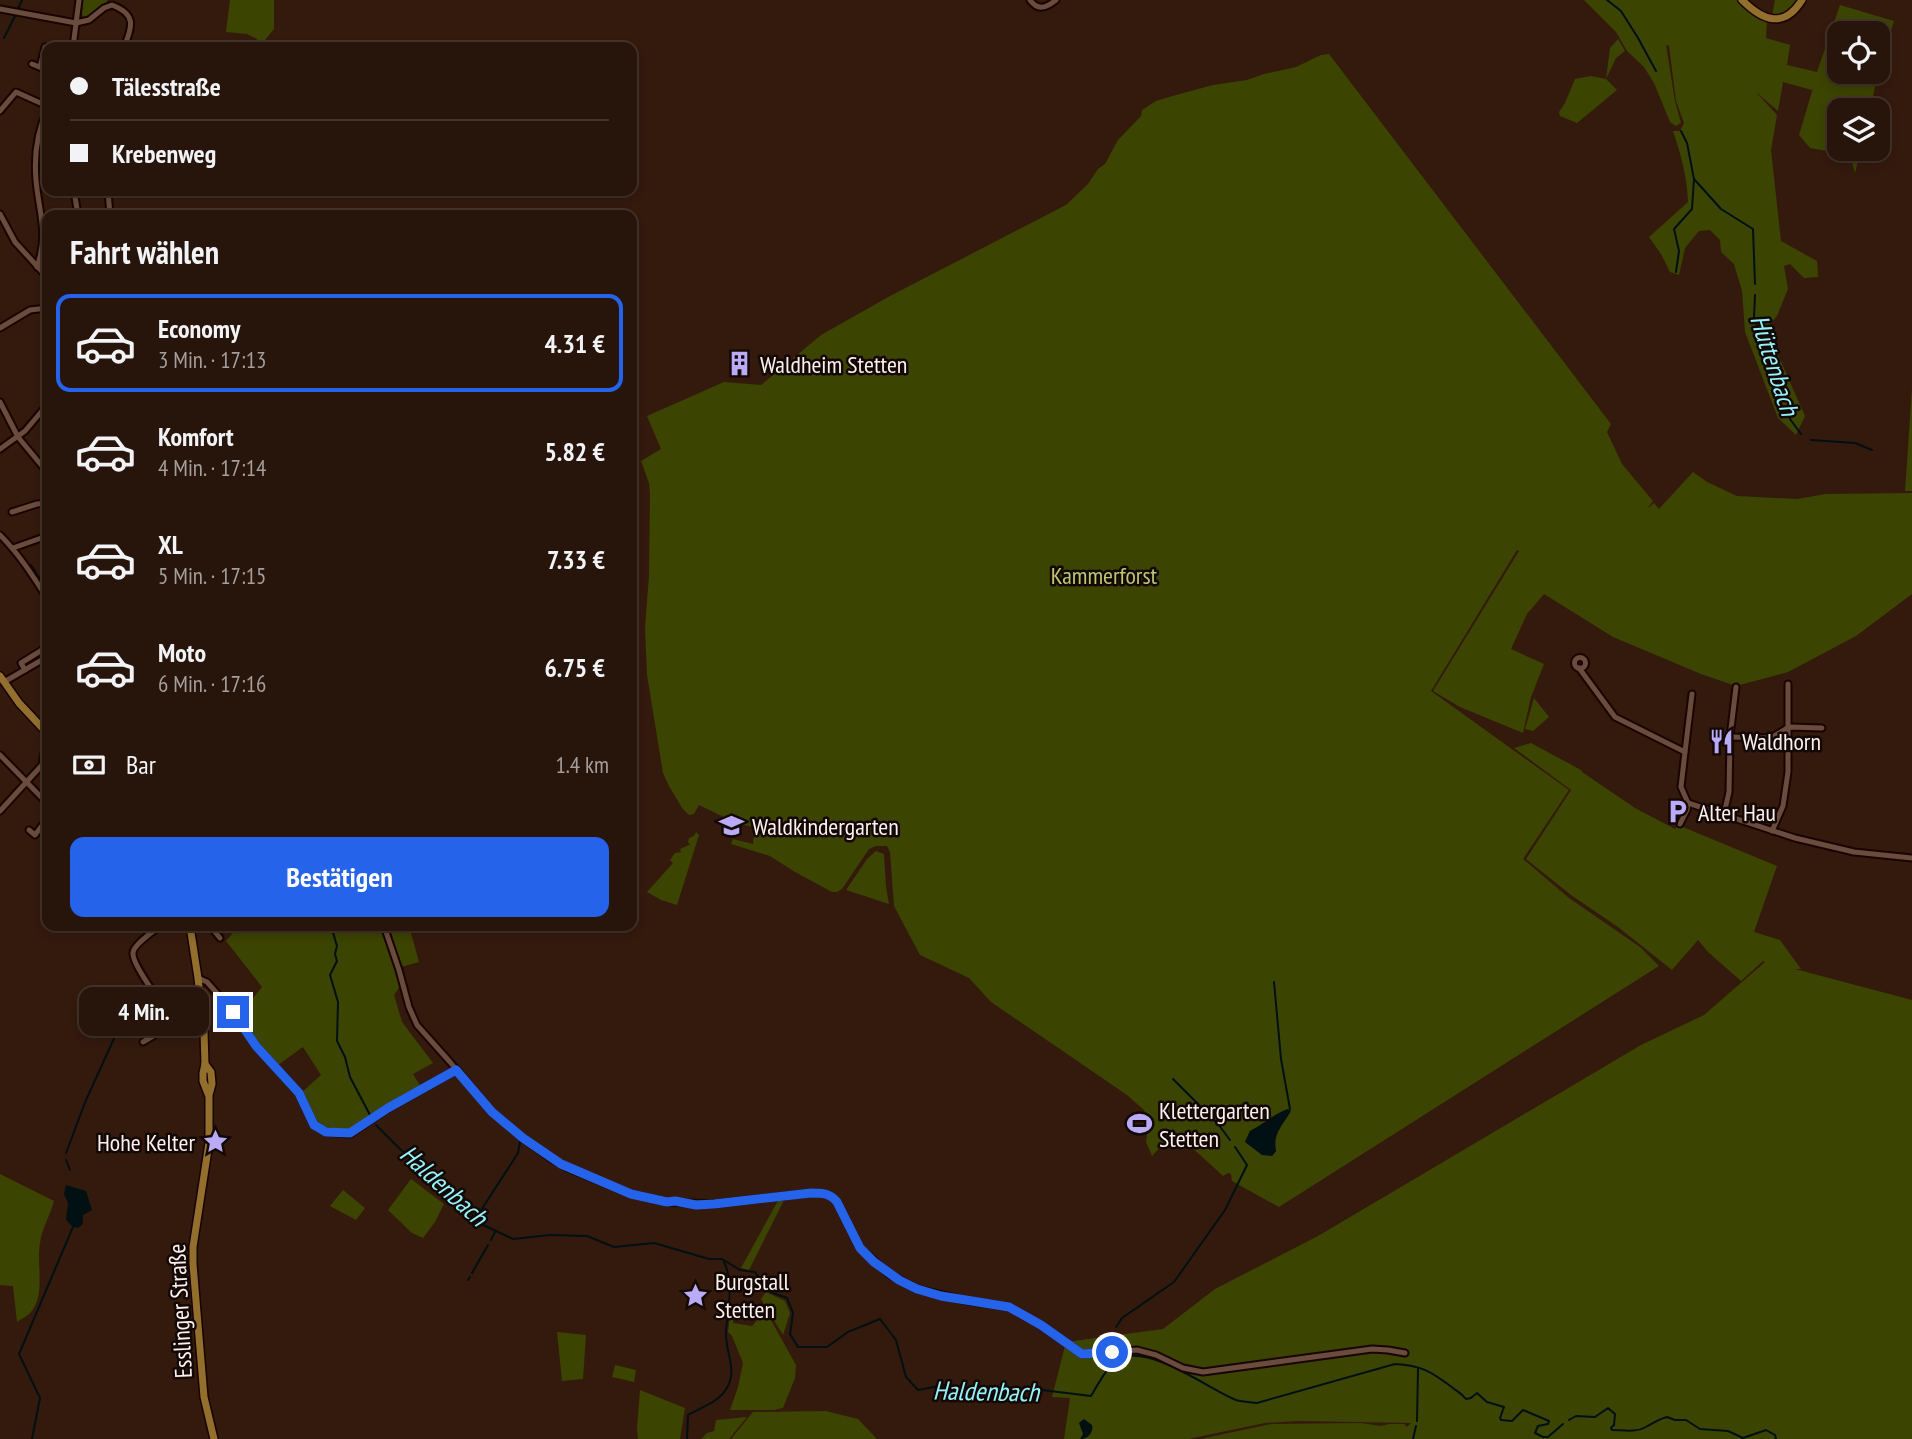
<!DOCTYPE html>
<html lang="de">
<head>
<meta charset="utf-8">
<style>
	:root { --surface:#27140a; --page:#2f1d13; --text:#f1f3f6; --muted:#a49e9c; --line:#43332b; --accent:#2563eb }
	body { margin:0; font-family:"PT Sans Narrow",sans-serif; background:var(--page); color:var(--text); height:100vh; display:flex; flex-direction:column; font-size:26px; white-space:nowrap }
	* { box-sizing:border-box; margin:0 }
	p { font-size:23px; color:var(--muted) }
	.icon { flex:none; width:38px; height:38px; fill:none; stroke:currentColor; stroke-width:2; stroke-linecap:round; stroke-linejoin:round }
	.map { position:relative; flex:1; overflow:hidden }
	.panel { position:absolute; left:42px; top:210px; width:595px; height:721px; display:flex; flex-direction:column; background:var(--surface); border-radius:14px; box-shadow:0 4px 10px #0003,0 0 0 2px var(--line) }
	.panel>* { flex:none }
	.top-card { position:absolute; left:42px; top:42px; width:595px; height:154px; border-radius:14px; box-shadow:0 4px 10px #0003,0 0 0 2px var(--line); display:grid; align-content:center; height:154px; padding:0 28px; background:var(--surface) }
	.buttons { position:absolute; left:1827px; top:21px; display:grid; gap:14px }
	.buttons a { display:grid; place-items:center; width:63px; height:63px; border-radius:14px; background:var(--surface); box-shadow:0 4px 10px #0003,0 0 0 2px var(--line); font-size:35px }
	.end { position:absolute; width:32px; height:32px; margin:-16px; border:9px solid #2563eb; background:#fff; box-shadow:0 0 0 4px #fff }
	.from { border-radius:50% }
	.bubble { position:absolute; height:49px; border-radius:14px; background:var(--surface); box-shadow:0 4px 10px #0003,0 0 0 2px var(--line); font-size:23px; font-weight:600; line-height:49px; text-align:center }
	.top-card b { display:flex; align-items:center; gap:24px; height:66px; font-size:26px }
	.top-card b+b { border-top:2px solid var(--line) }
	.top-card i { width:18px; height:18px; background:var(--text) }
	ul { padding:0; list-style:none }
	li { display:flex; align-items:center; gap:21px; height:98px; margin:0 14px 10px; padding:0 14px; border:4px solid transparent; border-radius:14px }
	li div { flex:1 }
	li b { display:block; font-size:26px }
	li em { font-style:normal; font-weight:600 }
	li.current { border-color:var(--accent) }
	li>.icon { width:63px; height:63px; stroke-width:1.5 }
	h2 { padding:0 28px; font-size:32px; line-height:84px }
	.pay { display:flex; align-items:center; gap:18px; height:77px; padding:0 28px; font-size:26px }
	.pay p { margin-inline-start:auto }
	.cta { display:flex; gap:14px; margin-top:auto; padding:14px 28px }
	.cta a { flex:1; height:80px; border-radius:14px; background:var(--accent); color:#fff; font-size:28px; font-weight:600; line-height:80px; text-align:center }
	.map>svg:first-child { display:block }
	.green { fill:#3c4401; fill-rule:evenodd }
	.water { fill:#001013 }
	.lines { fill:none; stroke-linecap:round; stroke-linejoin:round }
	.stream { stroke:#001013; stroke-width:2 }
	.minor-casing { stroke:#1a0400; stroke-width:9 }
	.major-casing { stroke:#1a0400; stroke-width:10 }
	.minor { stroke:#6a4c3e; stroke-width:5 }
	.major { stroke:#926f2d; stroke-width:7 }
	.route { stroke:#2563eb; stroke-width:9 }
	.labels { text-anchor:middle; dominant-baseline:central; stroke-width:5; stroke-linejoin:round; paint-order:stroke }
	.poi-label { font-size:24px; fill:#fcf1ec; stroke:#130804; text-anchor:start }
	.park-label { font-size:24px; fill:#bbc970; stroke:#130804 }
	.street-label { font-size:24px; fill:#fcf1ec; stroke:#130804 }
	.water-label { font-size:26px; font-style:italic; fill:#93f3fe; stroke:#130804 }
</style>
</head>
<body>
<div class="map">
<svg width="1912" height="1439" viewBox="0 0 1912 1439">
	<rect width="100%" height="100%" fill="#341a0d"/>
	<!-- green -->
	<g class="green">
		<polygon points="83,0 107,0 107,4 89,19 85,19 82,15"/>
		<polygon points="230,0 274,0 274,29 265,40 264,47 260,47 257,39 247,34 226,32"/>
		<path d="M1584 0H1739L1752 13 1767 22 1766 38 1790 45 1787 65 1817 72 1840 5 1894 21 1879 69 1870 110H1839V149H1861L1855 173 1850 155 1810 148 1799 135 1813 88 1812 90 1783 82 1778 111 1756 92 1777 115 1771 150 1781 241 1817 261 1818 277 1804 278 1790 264 1784 266 1788 289 1777 316 1766 328 1805 416 1796 435 1778 418 1745 332 1742 291 1734 264 1721 252 1720 240 1710 230 1699 231 1685 248 1679 275 1670 272 1661 254 1649 237 1688 202C1687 176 1681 155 1673 131H1680L1684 123 1676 101 1669 46 1666 45 1675 101 1681 123 1676 126 1670 122 1654 83 1644 67 1627 51 1616 32ZM1839 33H1878V72H1839Z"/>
		<polygon points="1775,0 1799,0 1788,13 1772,16"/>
		<polygon points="1618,39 1625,51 1616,58 1606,79 1617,90 1577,123 1560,116 1559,112 1565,103 1575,79 1591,76 1606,79 1610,48"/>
		<path d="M1329 54 1611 424 1607 432 1622 464 1653 501 1647 509 1654 503 1659 509 1693 472 1707 482 1737 496 1797 499 1826 494 1912 493V594L1856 636 1788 672 1736 686 1701 674 1613 637 1544 594 1527 614 1511 649 1544 664 1531 697 1523 733 1460 707 1433 691 1519 551 1517 550 1431 691 1569 790 1523 859 1569 898 1640 947 1659 966 1279 1207 1232 1181 1231 1174 1228 1173 1223 1176 1174 1131 1170 1130 1163 1144 1152 1156 1146 1142 1149 1120 1144 1110 1127 1095 991 1002 969 978 920 955 894 906 890 852 887 846H876L869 849 842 889 837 892H832L795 872 770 856 731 844 733 839 753 844 755 827 738 824 699 805 694 814 689 815 682 808 669 786 663 773 647 675 645 628 649 576 650 494 649 483 641 461 661 449 647 416 724 382 761 385 821 335 890 296 1066 205 1088 184 1098 169 1105 164 1118 140 1141 116 1142 110 1156 101 1176 95 1213 85 1247 80 1264 74 1296 67 1321 55ZM1288 1109C1286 1125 1272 1131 1276 1151L1272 1156 1245 1142 1250 1131C1264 1124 1274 1114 1288 1109Z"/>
		<polygon points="1912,388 1912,491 1905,491"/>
		<polygon points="1534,698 1549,717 1533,731 1525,729"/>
		<polygon points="1531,743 1581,770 1582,772 1635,808 1675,829 1678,825 1777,866 1754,932 1780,940 1801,969 1795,969 1912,1000 1912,1439 1200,1439 1271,1424 1361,1423 1381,1426 1389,1424 1404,1424 1407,1427 1411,1423 1298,1421 1265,1423 1188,1439 1064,1439 1070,1398 1052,1397 1066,1342 1163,1329 1215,1289 1318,1236 1641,1045 1704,1015 1765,962 1763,961 1741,981 1708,952 1698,940 1672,970 1618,927 1571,895 1526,859 1571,790 1514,748"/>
		<polygon points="696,832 699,835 677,905 661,900 647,892 673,863 670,860 675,853 681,852 680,849 691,844 688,843 689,838 694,836"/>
		<polygon points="876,851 884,854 886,887 889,904 846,890 867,859"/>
		<polygon points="239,926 382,926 401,985 394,995 402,1022 433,1063 413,1074 421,1087 349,1131 326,1130 317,1123 301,1093 321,1075 303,1047 278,1065 254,1039 239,1016 262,987 226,941"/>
		<polygon points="388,926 409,926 419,962 401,967"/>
		<path d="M0 1174 54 1201C50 1216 42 1228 40 1243 36 1265 46 1293 31 1312 28 1316 21 1319 17 1322L13 1286 0 1285Z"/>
		<polygon points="411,1179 444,1204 435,1222 423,1238 412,1233 388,1210"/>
		<polygon points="343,1190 365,1208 356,1220 330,1206"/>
		<polygon points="786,1196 749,1270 741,1268 780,1197"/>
		<polygon points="766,1292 785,1301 790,1313 783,1335 761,1299"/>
		<polygon points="767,1313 796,1365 795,1378 783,1408 774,1410 730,1410 738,1387 743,1363 732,1336 728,1332 730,1314 733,1314 733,1323 752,1326 761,1316"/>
		<polygon points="557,1332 586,1335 583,1379 562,1381"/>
		<polygon points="615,1365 636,1370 634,1382 612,1377"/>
		<polygon points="640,1390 685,1408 680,1439 638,1439 637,1428"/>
		<polygon points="826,1411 858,1419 877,1439 731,1439 753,1412"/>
		<polygon points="747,1417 729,1439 701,1439 707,1433 714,1431 716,1420"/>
	</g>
	<!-- water -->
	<g class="water">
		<path d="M1288 1109 1291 1111C1283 1125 1272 1134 1276 1151L1272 1156 1262 1155 1245 1142 1250 1131C1264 1124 1274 1114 1288 1109Z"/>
		<polygon points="66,1185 86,1191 92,1210 83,1215 83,1224 78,1228 73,1227 66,1220 68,1203 64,1194"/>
		<path d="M1084 1419 1092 1425C1094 1432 1088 1439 1080 1439L1083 1434 1079 1423Z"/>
	</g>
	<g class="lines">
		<!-- stream -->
		<g class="stream">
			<polyline points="1607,0 1621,11 1638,38 1656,71"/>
			<polyline points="18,9 22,0"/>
			<polyline points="4,38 16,14"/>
			<polyline points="1681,131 1687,143 1694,179 1721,209 1753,229 1755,284"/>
			<polyline points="1676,272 1679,251 1674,229 1692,209 1694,179"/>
			<polyline points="1755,295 1754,317 1778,389 1790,401 1790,419 1801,434"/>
			<polyline points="1811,440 1855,443 1872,450"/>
			<polyline points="31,565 47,590"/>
			<polyline points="331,926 337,946 335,954 337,961 330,975 338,1002 337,1041 345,1057 350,1077 370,1115"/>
			<polyline points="1274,982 1281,1059 1290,1109"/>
			<polyline points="1173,1079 1218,1124 1230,1140"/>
			<path d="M376 1125 401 1150 435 1174 481 1224 513 1239 550 1235 587 1236 614 1247 654 1243 709 1259H722L740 1270 755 1272 770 1292 787 1298 793 1313 790 1334 798 1347H827L848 1332 880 1319 896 1340 906 1377 918 1390 945 1385 973 1394 1042 1390 1091 1396C1099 1383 1107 1365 1122 1358 1150 1345 1209 1389 1236 1400 1243 1402 1250 1402 1257 1403L1395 1364C1421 1365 1432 1372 1453 1388 1458 1392 1462 1394 1466 1399L1471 1398 1477 1393 1487 1402 1504 1407 1500 1418 1501 1420 1512 1421 1523 1410 1549 1421 1548 1424 1538 1426 1535 1433 1543 1437H1548L1563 1424"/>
			<polyline points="66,1153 86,1100 117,1032"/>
			<polyline points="66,1160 70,1170"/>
			<polyline points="476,1218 518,1153 520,1142"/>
			<polyline points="491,1240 495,1232"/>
			<polyline points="472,1273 488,1245"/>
			<polyline points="468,1280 470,1277"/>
			<polyline points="1116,1327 1122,1318 1174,1282 1225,1210 1247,1165 1235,1147"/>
			<polyline points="1106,1341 1106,1350"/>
			<polyline points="1108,1355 1111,1367"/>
			<path d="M1569 1420 1576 1416 1595 1417 1608 1408 1615 1414 1614 1425 1611 1428 1612 1430C1623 1430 1636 1433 1646 1427 1653 1423 1659 1419 1667 1417L1675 1420H1686L1700 1429 1728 1431 1743 1438 1766 1430 1775 1435 1776 1439"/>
			<polyline points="1417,1421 1418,1369"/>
			<polyline points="32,1439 40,1398 19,1354 73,1227"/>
			<path d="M687 1439 688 1415C702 1407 721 1401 728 1386 737 1368 725 1351 726 1332 727 1309 735 1285 724 1262"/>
			<polyline points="1413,1439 1416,1426"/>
		</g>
		<defs>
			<g id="minor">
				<path d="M1030 0C1038 11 1046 8 1056 0"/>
				<path d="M0 9 76 23 89 20 104 8 112 5C136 14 133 26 124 47"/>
				<polyline points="73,47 79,0"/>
				<polyline points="32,64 47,70"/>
				<polyline points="40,67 45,47"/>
				<polyline points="0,111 16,92 47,106"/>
				<polyline points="74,191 78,215"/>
				<polyline points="108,191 110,215"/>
				<polyline points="0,214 15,242 47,277"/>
				<path d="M37 267C49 233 39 214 36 180 34 156 37 132 47 111"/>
				<polyline points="0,328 30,310 47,308"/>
				<polyline points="0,402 18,437 47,472"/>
				<polyline points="0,449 25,431 47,405"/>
				<polyline points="12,512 37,504 47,503"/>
				<path d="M0 535C19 554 33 576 47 598"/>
				<polyline points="13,548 47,536"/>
				<circle cx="1580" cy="663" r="5.5"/>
				<polyline points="1579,668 1615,717 1685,752 1681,787 1688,803"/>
				<polyline points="25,670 21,663 47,647"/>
				<polyline points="4,682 47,657 42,650"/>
				<polyline points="1730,737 1771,738 1789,727 1822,728"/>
				<polyline points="1685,752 1692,694"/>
				<polyline points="0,755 47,803"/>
				<polyline points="1688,803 1795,838 1854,852 1912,858"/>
				<polyline points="0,811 42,765 47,736"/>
				<polyline points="1724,814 1729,792 1730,737 1736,687"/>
				<polyline points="1680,824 1687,810 1688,803"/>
				<polyline points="29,830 35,835 47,819"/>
				<polyline points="1772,831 1783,806 1788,772 1788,684"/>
				<path d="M160 926C154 931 133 945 133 953 132 965 171 1019 182 1026 188 1030 197 1031 204 1032"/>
				<polyline points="210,926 220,938"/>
				<path d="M384 926 399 970 409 1007 417 1025 450 1062 492 1112 523 1138 552 1159 568 1168 631 1194 667 1202 714 1204 811 1193C822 1193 830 1193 837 1202L860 1248 889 1274 917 1289 968 1301 1009 1307 1041 1325 1082 1354 1137 1350 1156 1355 1183 1368 1203 1372 1372 1349 1388 1350 1405 1353"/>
				<polyline points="198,978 207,982 230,1008 256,1046 299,1093 314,1125 326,1132 350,1134 389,1108 456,1070"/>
				<polyline points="143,1042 165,1029 173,1018"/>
			</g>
			<g id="major">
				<path d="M1742 0C1763 21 1784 29 1802 0"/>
				<polyline points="0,676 19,703 47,733"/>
				<polyline points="190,926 198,978 204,1032 205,1064 203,1073 203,1081 208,1094"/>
				<polyline points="205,1064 211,1072 212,1084 209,1095 209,1143 193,1247 193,1264 204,1397 214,1439"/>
			</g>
		</defs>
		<!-- minor casing -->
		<use href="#minor" class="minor-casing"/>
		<!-- major casing -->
		<use href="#major" class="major-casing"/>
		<!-- minor -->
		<use href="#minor" class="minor"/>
		<!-- major -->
		<use href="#major" class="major"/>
	</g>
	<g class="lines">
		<!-- route -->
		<path class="route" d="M233 1012 256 1046 299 1093 314 1125 326 1132 350 1133 388 1108 456 1070 492 1112 523 1138 561 1164 631 1194 667 1202 675 1201 696 1205 714 1204 811 1193C822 1193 830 1193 837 1202L860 1248 874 1262 899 1280 917 1289 941 1296 1009 1307 1041 1325 1082 1354 1112 1352"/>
	</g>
	<!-- icons -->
	<defs>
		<symbol id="building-bare" viewBox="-9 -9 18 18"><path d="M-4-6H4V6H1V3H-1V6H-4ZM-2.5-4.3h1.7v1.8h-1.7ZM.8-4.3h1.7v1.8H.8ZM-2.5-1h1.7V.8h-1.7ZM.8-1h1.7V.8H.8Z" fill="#b9abf7" stroke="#130804" stroke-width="2.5" paint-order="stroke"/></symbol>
		<symbol id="restaurant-bare" viewBox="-9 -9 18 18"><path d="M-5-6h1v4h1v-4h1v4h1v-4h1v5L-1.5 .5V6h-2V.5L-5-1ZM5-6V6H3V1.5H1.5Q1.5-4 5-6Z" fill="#b9abf7" stroke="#130804" stroke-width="2.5" paint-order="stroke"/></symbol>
		<symbol id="parking-bare" viewBox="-9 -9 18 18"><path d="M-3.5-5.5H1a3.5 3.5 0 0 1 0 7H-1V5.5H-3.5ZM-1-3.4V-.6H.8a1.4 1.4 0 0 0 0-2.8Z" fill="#b9abf7" stroke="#130804" stroke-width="2.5" paint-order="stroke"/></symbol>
		<symbol id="school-bare" viewBox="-9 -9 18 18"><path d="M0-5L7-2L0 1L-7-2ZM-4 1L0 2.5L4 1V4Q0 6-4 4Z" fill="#b9abf7" stroke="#130804" stroke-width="2.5" paint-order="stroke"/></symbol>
		<symbol id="stadium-bare" viewBox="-9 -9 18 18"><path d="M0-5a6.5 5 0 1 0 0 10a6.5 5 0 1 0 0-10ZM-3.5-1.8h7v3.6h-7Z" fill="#b9abf7" stroke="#130804" stroke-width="2.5" paint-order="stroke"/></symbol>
		<symbol id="sight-bare" viewBox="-9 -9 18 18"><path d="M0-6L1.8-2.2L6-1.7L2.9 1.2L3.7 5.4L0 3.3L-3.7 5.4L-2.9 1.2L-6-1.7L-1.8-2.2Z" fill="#b9abf7" stroke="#130804" stroke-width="2.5" paint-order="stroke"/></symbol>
	</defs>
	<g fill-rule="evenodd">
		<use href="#building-bare" x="722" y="346" width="35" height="35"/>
		<use href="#restaurant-bare" x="1704" y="724" width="35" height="35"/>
		<use href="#parking-bare" x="1660" y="794" width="35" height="35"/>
		<use href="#school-bare" x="714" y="808" width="35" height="35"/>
		<use href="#stadium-bare" x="1122" y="1106" width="35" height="35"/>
		<use href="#sight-bare" x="198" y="1124" width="35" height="35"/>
		<use href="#sight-bare" x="678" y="1278" width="35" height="35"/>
	</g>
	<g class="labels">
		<!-- poi labels -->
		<g class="poi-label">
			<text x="760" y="364">Waldheim Stetten</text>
			<text x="1742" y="741">Waldhorn</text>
			<text x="1698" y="812">Alter Hau</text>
			<text x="752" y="826">Waldkindergarten</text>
			<text x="1159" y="1110">Klettergarten<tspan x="1159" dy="28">Stetten</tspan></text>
			<text x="195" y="1142" text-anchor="end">Hohe Kelter</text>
			<text x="715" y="1281">Burgstall<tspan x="715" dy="28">Stetten</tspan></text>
		</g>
		<!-- park labels -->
		<g class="park-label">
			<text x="1104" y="575">Kammerforst</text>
		</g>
		<!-- street labels -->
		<g class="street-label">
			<text transform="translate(180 1311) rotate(-93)">Esslinger Straße</text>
		</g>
		<!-- water labels -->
		<g class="water-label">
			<text transform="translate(1775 365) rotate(72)">Hüttenbach</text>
			<text transform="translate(444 1185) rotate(42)">Haldenbach</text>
			<text transform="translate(986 1391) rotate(1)">Haldenbach</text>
		</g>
	</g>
</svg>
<div class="buttons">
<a><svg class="icon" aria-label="locate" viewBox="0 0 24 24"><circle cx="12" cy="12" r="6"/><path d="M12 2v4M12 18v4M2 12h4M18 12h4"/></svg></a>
<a><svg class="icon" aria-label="layers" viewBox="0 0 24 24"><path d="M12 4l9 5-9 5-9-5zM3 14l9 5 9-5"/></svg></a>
</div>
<i class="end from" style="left:1112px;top:1352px"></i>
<i class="end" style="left:233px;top:1012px"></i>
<div class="bubble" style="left:79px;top:987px;width:130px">4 Min.</div>
<div class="top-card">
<b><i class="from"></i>Tälesstraße</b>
<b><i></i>Krebenweg</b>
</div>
<section class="panel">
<h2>Fahrt wählen</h2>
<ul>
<li class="current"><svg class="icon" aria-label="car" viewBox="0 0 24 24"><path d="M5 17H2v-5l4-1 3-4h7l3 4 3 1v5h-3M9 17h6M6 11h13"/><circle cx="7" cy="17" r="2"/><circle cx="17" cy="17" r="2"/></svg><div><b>Economy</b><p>3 Min. · 17:13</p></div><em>4.31 €</em></li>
<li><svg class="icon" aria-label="car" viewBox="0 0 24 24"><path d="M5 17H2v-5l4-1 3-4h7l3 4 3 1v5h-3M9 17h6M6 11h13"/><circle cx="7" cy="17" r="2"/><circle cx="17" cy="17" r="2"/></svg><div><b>Komfort</b><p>4 Min. · 17:14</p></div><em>5.82 €</em></li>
<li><svg class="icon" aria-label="car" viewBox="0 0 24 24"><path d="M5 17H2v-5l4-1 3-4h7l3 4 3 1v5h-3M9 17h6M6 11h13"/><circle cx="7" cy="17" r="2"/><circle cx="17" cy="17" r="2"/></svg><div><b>XL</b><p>5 Min. · 17:15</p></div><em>7.33 €</em></li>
<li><svg class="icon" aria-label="car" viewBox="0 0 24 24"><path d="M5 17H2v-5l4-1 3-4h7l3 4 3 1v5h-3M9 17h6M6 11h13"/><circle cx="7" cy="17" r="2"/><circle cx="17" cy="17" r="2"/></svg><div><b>Moto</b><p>6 Min. · 17:16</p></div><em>6.75 €</em></li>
</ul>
<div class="pay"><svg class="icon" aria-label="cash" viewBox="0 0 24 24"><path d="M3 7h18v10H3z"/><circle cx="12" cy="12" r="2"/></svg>Bar<p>1.4 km</p></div>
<div class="cta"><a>Bestätigen</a></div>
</section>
</div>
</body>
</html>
